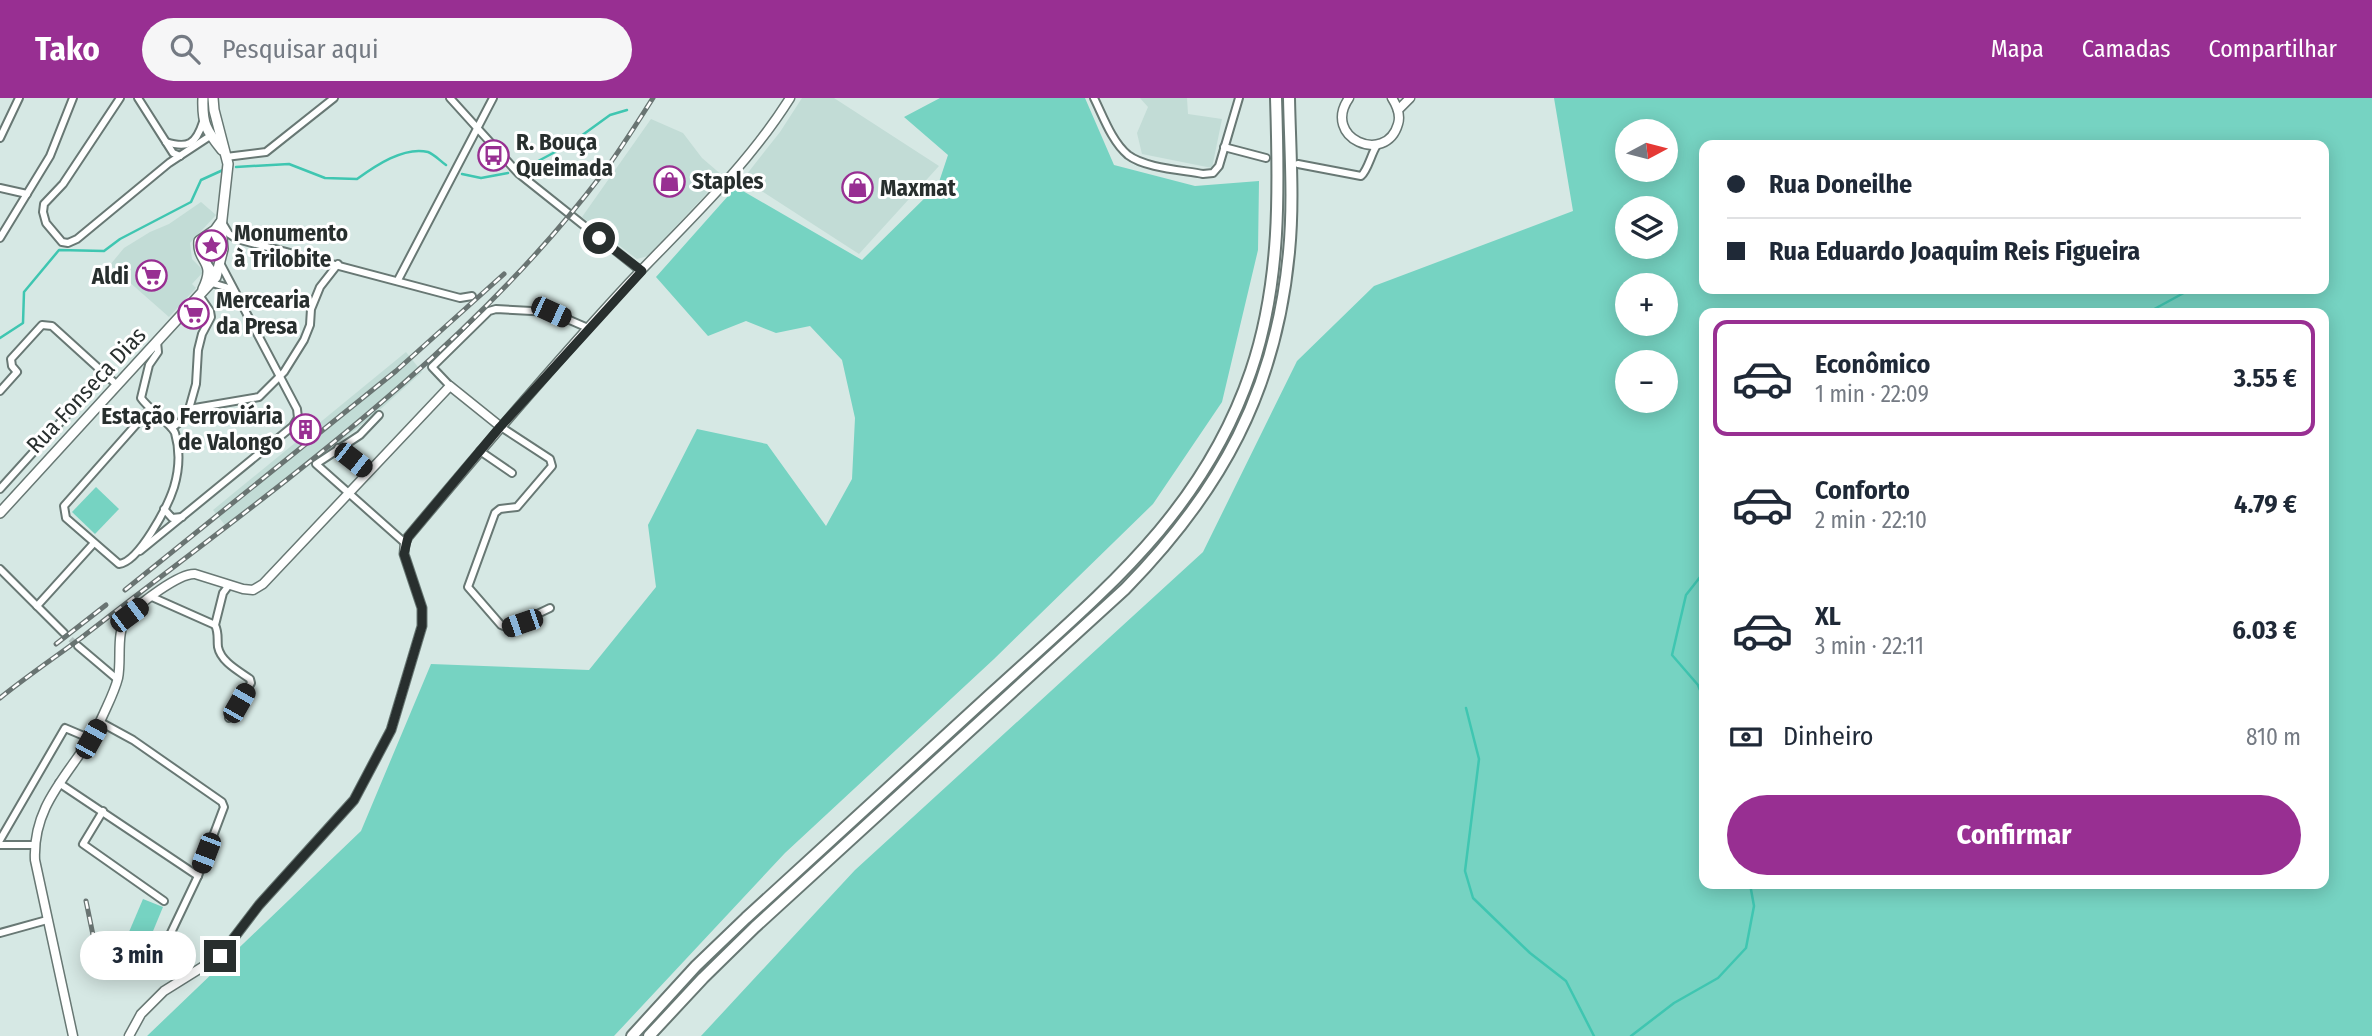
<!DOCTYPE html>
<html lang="pt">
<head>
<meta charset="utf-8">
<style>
	:root { --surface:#fff; --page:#f6f6f7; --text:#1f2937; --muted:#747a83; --line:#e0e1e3; --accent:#982f92 }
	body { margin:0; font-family:"Fira Sans Condensed",sans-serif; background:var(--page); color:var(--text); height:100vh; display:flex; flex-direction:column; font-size:26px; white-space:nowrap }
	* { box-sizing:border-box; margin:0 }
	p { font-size:23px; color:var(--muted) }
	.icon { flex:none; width:38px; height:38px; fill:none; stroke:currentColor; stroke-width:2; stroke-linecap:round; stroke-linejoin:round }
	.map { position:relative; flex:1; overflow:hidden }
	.side { position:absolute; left:1699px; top:210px; width:630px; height:581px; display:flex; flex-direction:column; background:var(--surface); border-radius:14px; box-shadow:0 4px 18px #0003 }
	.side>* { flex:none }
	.hud { position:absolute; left:1699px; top:42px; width:630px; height:154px; border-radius:14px; box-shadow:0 4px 18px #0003; display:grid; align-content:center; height:154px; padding:0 28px; background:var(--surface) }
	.needle { width:46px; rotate:83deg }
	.tools { position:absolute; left:1615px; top:21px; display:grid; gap:14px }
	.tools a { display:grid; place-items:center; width:63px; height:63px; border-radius:50%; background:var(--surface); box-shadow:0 4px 18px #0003; font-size:35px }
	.end { position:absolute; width:32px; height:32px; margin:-16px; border:9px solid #282f2e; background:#fff; box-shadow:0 0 0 4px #fff }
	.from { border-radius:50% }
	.bubble { position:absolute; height:49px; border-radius:24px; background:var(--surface); box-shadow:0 4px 18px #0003; font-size:23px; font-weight:700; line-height:49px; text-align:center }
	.car { position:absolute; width:21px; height:42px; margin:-21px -10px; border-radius:9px; box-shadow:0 0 5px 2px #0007; background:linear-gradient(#222 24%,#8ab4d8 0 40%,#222 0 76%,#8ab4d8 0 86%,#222 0) }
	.hud b { display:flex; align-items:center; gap:24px; height:66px; font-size:26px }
	.hud b+b { border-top:2px solid var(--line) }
	.hud i { width:18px; height:18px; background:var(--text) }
	ul { padding:12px 0 0; list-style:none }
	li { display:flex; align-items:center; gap:21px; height:116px; margin:0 14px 10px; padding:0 14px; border:4px solid transparent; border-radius:14px }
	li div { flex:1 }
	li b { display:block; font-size:26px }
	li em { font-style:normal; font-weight:700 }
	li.selected { border-color:var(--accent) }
	li>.icon { width:63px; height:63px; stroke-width:1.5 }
	.pay { display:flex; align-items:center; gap:18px; height:77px; padding:0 28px; font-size:26px }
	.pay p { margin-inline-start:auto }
	.primary-button { display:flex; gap:14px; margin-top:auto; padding:14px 28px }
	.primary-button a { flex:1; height:80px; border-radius:42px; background:var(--accent); color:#fff; font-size:28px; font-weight:700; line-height:80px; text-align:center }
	header { display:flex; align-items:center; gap:42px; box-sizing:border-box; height:98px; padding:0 35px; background:var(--accent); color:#fff }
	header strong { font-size:33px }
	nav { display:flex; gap:38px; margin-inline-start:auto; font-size:24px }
	.search { width:490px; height:63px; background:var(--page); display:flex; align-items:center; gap:18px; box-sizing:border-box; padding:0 24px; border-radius:38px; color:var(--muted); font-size:26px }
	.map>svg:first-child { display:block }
	.built { fill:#c2dcd6 }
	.green { fill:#76d3c2; fill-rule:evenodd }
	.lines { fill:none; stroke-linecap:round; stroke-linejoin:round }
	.stream { stroke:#3fc6b1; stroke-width:2.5 }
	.street-tunnel { stroke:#b3c3c0; stroke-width:6; stroke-dasharray:6 3; stroke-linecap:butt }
	.street-casing { stroke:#687874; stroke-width:10 }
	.secondary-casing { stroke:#687874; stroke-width:11 }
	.primary-casing { stroke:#687874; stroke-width:12 }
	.highway-casing { stroke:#687874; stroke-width:14 }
	.street { stroke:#fff; stroke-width:6 }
	.secondary { stroke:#fff; stroke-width:8 }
	.primary { stroke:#fff; stroke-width:9 }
	.highway { stroke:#fff; stroke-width:10 }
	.rail-casing { stroke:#697472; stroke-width:5 }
	.rail { stroke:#fff; stroke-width:2.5; stroke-dasharray:8; stroke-linecap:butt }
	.route { stroke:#282f2e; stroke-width:9 }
	.labels { text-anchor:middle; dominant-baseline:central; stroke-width:6; stroke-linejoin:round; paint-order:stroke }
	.poi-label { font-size:23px; font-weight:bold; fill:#282f2e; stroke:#fff; text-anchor:start }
	.street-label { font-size:23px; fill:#282f2e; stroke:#fff }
</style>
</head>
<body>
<header>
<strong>Tako</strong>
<div class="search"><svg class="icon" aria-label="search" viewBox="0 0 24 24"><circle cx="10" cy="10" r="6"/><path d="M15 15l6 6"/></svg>Pesquisar aqui</div>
<nav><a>Mapa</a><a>Camadas</a><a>Compartilhar</a></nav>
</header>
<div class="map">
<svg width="2372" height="938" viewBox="0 0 2372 938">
	<rect width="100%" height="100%" fill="#d6e8e4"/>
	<!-- built -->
	<g class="built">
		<polygon points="802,0 834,0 939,68 859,156 743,81 780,34"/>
		<polygon points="1140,0 1187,0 1188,16 1222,21 1212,70 1142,56 1137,35 1148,9"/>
		<polygon points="651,21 683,35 702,60 723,78 648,158 637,161 582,119"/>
		<polygon points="201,104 216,117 190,145 192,161 204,173 192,186 196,190 169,219 110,167 124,150 150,134 169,126"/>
		<polygon points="406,254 422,274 375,316 228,431 213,412"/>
	</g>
	<!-- green -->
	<g class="green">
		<polygon points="940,0 1085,0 1114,67 1195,88 1259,83 1258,152 1222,304 1153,406 994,561 785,755 614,938 147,938 361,733 431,566 589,572 656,489 648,427 697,331 767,346 826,428 852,381 855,320 842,262 810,228 776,235 746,223 708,238 656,179 736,89 862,162 938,87 948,57 904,19"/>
		<path d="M1554 0H2372V938H701L855 772 1203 454 1297 263 1374 188 1573 113ZM1666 33V72H1628V33ZM2324 47V191H1704V47ZM1666 110V149H1628V110ZM1666 187V226H1628V187ZM2324 215V786H1704V215ZM1666 264V303H1628V264Z"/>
		<polygon points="96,389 119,411 95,436 72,414"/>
		<polygon points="143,801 163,809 146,850 126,841"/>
	</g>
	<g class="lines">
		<!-- stream -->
		<g class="stream">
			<path d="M236 69 289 66 325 80 357 81C375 68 404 48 428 54 434 56 440 63 446 67"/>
			<polyline points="527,69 570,46 610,17 627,12"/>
			<polyline points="462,76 481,80 508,75"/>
			<polyline points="2147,215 2191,191"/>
			<polyline points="0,240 23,225 24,194 59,152 104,153 120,141 191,104 201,82 223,72"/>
			<polyline points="1704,474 1686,497 1672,557 1698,587 1704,602"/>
			<polyline points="1466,610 1479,661 1465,773 1473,800 1530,855 1566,883 1594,938"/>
			<polyline points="1631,938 1674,905 1718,880 1746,850 1754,808 1750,786"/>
		</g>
		<!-- street-tunnel -->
		<polyline class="street-tunnel" points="64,535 78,548"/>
		<defs>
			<g id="street">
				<polyline points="120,0 63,86 44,106 43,114 46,125 62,144 68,145 77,141 169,65 210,38"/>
				<polyline points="138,0 173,55 180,58"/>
				<polyline points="450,0 518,75 641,173"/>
				<path d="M1094 0C1103 18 1112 44 1128 57 1145 70 1182 72 1203 76L1213 75 1219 68 1239 0"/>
				<polyline points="0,40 19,0"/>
				<path d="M166 44C188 51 196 46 203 24"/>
				<polyline points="1224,49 1266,60"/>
				<polyline points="226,59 266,54 334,0"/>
				<path d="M1298 66 1361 78C1368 72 1371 56 1377 47"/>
				<polyline points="0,90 27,96"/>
				<polyline points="223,126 229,136 237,141 460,200 472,198"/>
				<polyline points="0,140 50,58 73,0"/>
				<polyline points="208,166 213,173 212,185 232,191"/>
				<polyline points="398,182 493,0"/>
				<polyline points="450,288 432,269 489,213 496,211 551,214 588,230"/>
				<polyline points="0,293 17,274 12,268 11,261 42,227 52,228 117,287"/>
				<polyline points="189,311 196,286 198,252 202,236 211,219 210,213 199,197"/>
				<path d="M149 312 64 408 66 420 119 466C139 464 168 408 174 389 179 372 180 352 175 335 171 325 149 312 141 300L149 267 158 254 157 244"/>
				<polyline points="379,317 360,337 316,366 405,445"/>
				<polyline points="501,329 550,361 552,368 517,409 500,411 495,415 468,489 501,527 508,530 550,510"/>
				<polyline points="172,330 181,323 189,311 259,299 284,274 304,242 310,227 311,211 320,189 338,166"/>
				<polyline points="338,350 368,374"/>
				<polyline points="480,353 512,375"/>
				<polyline points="0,391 104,276"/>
				<polyline points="164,411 172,420 182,419"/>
				<polyline points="140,453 293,328 298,320 297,311 220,165"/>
				<polyline points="0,471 64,535"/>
				<polyline points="152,499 215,527"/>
				<polyline points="37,508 94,445"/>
				<polyline points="78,548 117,581"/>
				<path d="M229 620 251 585 250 581C239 573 221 564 218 549 217 541 219 535 215 527L223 495 229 487"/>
				<polyline points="100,624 133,642 222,704 224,709 198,778 168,841"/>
				<polyline points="59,685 198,778"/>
				<polyline points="103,713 83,746 164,803"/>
				<polyline points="0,742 65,630 91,641"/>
				<polyline points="0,747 34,747"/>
				<polyline points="0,835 47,822"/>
			</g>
			<g id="secondary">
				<path d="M1349 0C1321 40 1386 68 1398 26 1401 17 1397 8 1392 0"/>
				<polyline points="1398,12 1410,0"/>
				<path d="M73 938 35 762C32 699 81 668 104 615 109 604 115 592 118 580 122 561 115 533 128 518 140 505 179 475 195 476L243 491 253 492 263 486 450 288 501 329"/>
				<path d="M129 938 141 916 164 893 220 858 259 807 354 702 391 632 422 528V510L404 456 405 445 408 439C480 353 553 267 629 185 685 126 746 70 790 0"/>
			</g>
			<g id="primary">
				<path d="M203 0C202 26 206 32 222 52"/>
				<path d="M203 191C217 162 197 165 199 143L215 132 220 125"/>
				<polyline points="0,415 216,179 223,151 221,130 228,66 214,12 213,0"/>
			</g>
			<g id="highway">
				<path d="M632 938 696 868 746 820C828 745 910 670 992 595 1100 496 1202 417 1251 273 1281 185 1279 92 1276 0"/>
				<path d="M649 938 703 880 755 829 1125 491C1221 393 1276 293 1289 154 1294 103 1290 51 1289 0"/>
			</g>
		</defs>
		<!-- street casing -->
		<use href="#street" class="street-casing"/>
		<!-- secondary casing -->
		<use href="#secondary" class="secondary-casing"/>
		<!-- primary casing -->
		<use href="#primary" class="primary-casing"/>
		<!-- highway casing -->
		<use href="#highway" class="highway-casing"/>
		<!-- street -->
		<use href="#street" class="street"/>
		<!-- secondary -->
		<use href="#secondary" class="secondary"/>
		<!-- primary -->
		<use href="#primary" class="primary"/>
		<!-- highway -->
		<use href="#highway" class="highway"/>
		<defs>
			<g id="rail">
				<polyline points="125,492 396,273 504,176"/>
				<polyline points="56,546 106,507"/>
				<path d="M0 600C26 579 54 560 81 540 265 397 461 263 603 75 621 51 637 25 653 0"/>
				<polyline points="86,803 93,837"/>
			</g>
		</defs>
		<!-- rail casing -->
		<use href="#rail" class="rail-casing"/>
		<!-- rail -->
		<use href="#rail" class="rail"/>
	</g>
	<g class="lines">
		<!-- route -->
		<polyline class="route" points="220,858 259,807 354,702 391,632 422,528 422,510 404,456 408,439 500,329 642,173 599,140"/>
	</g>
	<!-- icons -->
	<defs>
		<symbol id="bus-ring" viewBox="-11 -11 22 22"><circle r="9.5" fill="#fff" stroke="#982f92" stroke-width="1.5"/><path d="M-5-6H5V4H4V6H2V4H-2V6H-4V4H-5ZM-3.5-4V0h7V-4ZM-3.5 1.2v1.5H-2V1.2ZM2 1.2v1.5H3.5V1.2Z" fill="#982f92"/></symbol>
		<symbol id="shop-ring" viewBox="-11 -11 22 22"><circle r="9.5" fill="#fff" stroke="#982f92" stroke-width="1.5"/><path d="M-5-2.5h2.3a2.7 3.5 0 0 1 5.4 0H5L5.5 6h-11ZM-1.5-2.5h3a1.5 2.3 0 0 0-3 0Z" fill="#982f92"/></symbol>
		<symbol id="sight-ring" viewBox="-11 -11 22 22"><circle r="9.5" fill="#fff" stroke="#982f92" stroke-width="1.5"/><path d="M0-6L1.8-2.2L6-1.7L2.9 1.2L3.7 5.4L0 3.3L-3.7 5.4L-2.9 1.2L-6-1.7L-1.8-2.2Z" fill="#982f92"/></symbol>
		<symbol id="supermarket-ring" viewBox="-11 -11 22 22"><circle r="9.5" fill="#fff" stroke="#982f92" stroke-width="1.5"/><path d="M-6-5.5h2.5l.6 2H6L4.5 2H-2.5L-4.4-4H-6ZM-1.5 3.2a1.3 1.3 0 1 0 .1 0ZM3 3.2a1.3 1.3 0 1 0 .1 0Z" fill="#982f92"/></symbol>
		<symbol id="building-ring" viewBox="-11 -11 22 22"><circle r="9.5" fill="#fff" stroke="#982f92" stroke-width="1.5"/><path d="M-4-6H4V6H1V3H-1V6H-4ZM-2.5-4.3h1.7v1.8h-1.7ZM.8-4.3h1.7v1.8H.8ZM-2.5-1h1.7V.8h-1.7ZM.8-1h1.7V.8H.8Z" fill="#982f92"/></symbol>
	</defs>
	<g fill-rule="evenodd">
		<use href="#bus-ring" x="476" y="40" width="35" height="35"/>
		<use href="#shop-ring" x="652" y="66" width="35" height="35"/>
		<use href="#shop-ring" x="840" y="72" width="35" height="35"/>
		<use href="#sight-ring" x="194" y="130" width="35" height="35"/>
		<use href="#supermarket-ring" x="134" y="160" width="35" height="35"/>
		<use href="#supermarket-ring" x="176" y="198" width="35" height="35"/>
		<use href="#building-ring" x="288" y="314" width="35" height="35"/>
	</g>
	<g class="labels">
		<!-- poi labels -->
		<g class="poi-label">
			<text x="516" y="44">R. Bouça<tspan x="516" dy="26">Queimada</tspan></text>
			<text x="692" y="83">Staples</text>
			<text x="880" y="90">Maxmat</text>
			<text x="234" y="135">Monumento<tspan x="234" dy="26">à Trilobite</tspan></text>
			<text x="129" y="178" text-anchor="end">Aldi</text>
			<text x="216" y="202">Mercearia<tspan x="216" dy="26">da Presa</tspan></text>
			<text x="283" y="318" text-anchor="end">Estação Ferroviária<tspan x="283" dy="26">de Valongo</tspan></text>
		</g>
		<!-- street labels -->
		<g class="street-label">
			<text transform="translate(86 292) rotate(-47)">Rua Fonseca Dias</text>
		</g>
	</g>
</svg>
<div class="tools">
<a><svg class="needle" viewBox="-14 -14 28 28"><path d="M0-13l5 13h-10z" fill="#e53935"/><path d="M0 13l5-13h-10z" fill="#747a83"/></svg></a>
<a><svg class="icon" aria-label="layers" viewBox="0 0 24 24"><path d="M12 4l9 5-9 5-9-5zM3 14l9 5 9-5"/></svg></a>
<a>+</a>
<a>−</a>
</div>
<i class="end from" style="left:599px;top:140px"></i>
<i class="end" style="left:220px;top:858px"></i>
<div class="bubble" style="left:80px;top:833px;width:116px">3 min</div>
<i class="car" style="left:551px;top:214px;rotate:115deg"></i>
<i class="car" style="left:353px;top:362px;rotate:128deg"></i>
<i class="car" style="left:129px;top:517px;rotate:53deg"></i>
<i class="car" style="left:522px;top:525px;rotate:251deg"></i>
<i class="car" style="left:239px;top:605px;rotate:30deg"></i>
<i class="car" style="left:91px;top:641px;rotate:29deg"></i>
<i class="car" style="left:206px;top:755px;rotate:201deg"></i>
<div class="hud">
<b><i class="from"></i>Rua Doneilhe</b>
<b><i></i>Rua Eduardo Joaquim Reis Figueira</b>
</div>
<section class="side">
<ul>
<li class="selected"><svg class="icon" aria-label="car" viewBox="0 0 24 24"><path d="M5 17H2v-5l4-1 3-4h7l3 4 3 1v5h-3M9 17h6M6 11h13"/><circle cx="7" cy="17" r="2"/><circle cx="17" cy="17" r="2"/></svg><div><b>Econômico</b><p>1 min · 22:09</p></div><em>3.55 €</em></li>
<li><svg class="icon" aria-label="car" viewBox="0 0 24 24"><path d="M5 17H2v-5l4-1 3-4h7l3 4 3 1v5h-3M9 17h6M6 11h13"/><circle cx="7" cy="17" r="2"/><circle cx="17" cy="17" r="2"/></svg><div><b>Conforto</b><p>2 min · 22:10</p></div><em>4.79 €</em></li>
<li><svg class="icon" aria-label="car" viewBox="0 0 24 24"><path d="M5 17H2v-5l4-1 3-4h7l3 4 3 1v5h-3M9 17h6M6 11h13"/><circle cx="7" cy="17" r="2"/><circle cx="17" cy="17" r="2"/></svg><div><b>XL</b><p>3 min · 22:11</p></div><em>6.03 €</em></li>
</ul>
<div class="pay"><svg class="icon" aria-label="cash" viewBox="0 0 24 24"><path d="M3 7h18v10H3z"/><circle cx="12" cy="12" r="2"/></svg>Dinheiro<p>810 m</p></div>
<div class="primary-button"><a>Confirmar</a></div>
</section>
</div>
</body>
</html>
